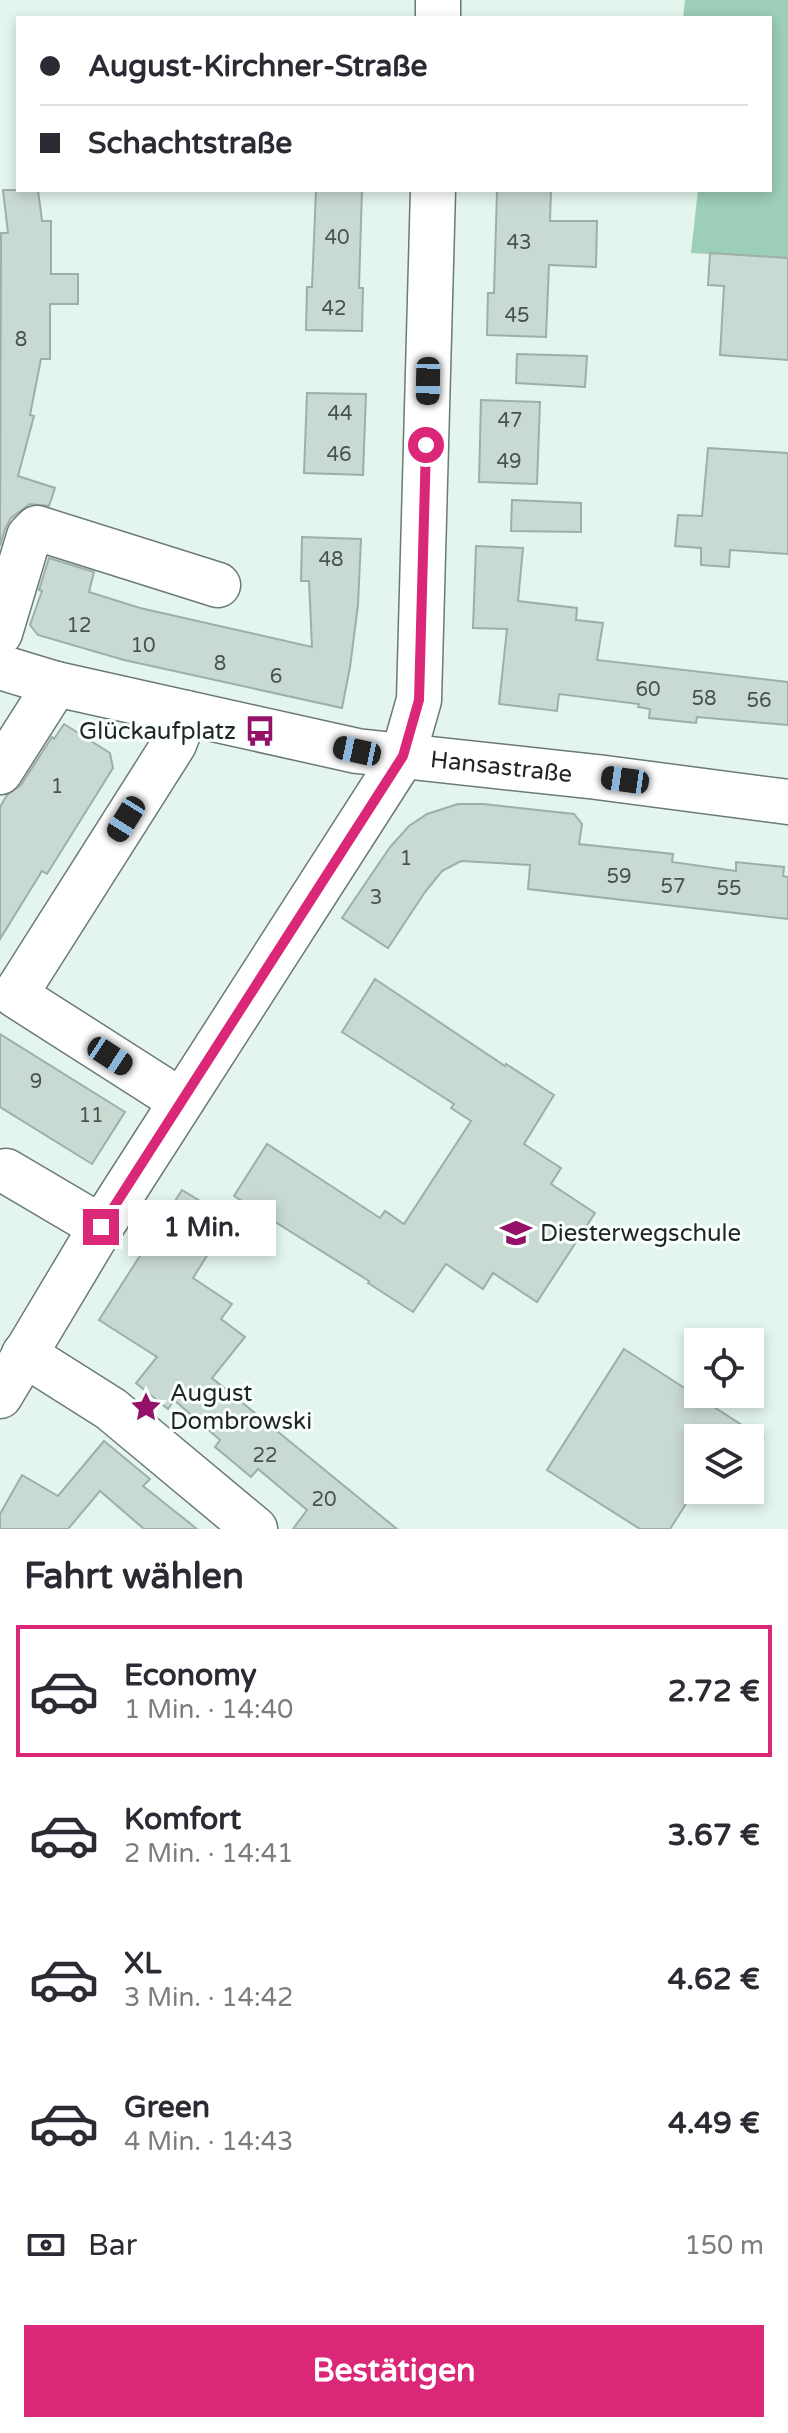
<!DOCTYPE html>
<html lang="de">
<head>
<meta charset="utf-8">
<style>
	:root { --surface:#fff; --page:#f7f7f7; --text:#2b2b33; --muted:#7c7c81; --line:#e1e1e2; --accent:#db2777 }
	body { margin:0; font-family:"Varela Round",sans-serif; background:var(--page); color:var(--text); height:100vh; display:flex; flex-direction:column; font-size:30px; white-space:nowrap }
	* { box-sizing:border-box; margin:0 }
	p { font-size:26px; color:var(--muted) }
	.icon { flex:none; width:44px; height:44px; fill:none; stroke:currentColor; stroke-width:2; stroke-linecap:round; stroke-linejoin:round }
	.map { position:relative; height:1529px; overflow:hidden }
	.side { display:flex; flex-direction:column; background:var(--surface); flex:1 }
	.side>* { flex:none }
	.guide { position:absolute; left:16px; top:16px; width:756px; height:176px; border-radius:0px; box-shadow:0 4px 12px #0003; display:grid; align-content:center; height:176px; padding:0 24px; background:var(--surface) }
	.controls { position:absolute; left:684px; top:1328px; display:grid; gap:16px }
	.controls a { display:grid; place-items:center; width:80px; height:80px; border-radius:0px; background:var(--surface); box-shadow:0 4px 12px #0003; font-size:40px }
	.end { position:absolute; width:36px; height:36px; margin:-18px; border:10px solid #db2777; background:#fff; box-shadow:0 0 0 4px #fff }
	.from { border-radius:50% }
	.bubble { position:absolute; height:56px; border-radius:0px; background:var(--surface); box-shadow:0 4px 12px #0003; font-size:26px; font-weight:800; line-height:56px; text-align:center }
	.car { position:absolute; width:24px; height:48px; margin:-24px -12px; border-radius:10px; box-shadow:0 0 6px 2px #0007; background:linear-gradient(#222 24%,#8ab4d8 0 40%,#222 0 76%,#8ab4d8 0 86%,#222 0) }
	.guide b { display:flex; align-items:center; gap:28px; height:76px; font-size:30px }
	.guide b+b { border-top:2px solid var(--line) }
	.guide i { width:20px; height:20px; background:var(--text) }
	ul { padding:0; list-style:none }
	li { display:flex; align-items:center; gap:24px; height:132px; margin:0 16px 12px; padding:0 8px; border:4px solid transparent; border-radius:0px }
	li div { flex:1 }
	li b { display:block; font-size:30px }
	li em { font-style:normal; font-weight:800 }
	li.selected { border-color:var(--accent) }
	li>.icon { width:72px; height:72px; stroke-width:1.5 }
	h2 { padding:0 24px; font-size:36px; line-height:96px }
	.pay { display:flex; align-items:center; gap:20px; height:88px; padding:0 24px; font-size:30px }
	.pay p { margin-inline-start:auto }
	.primary-button { display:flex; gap:16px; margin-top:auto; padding:16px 24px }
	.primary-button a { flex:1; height:92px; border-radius:0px; background:var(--accent); color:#fff; font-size:32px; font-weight:800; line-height:92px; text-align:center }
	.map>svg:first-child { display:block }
	.green { fill:#9cceb9 }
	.building { fill:#c9dad2; stroke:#9eafa7; stroke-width:2 }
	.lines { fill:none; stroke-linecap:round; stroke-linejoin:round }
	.minor-casing { stroke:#6b7b73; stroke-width:47 }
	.minor { stroke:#fff; stroke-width:44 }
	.route { stroke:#db2777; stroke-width:10 }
	.labels { text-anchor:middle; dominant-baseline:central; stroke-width:6; stroke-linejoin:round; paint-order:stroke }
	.number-label { font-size:20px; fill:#4a524e }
	.poi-label { font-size:24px; fill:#1f2522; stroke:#f8fffc; text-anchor:start }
	.street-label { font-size:24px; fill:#1f2522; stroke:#f8fffc }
</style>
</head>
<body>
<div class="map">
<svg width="788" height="1529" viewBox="0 0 788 1529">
	<rect width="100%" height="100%" fill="#e3f5ed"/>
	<!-- green -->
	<polygon class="green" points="685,0 788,0 788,258 691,253 698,190 770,190 770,18 683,18"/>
	<!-- building -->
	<g class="building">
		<polygon points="3,190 38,190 42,221 51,221 51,274 78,274 78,304 50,304 50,359 41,359 30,415 34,416 18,476 55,488 49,506 30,504 11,518 5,529 0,546 1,233 8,233"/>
		<polygon points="316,190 362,190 359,288 363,288 362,331 306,330 307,287 312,287"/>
		<polygon points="497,190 551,190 550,221 597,221 596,267 549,265 546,337 487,335 488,293 494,293"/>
		<polygon points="710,253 788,258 788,360 720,355 724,286 708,285"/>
		<polygon points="517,354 587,356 585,387 516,383"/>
		<polygon points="307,393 366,394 363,475 304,473"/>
		<polygon points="481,400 540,402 537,484 479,482"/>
		<polygon points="708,448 788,453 788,554 730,550 729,567 701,565 701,548 675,546 678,515 702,516"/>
		<polygon points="512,500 581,503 581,532 511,531"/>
		<polygon points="302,537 361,539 358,605 350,667 342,708 124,660 38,635 30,625 42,591 39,590 49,558 94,572 89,592 140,608 312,647 309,581 301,581"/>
		<polygon points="476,546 523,548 518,601 577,608 576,620 603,623 597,660 788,682 788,725 697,717 696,723 649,718 650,709 638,707 639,704 559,694 557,711 499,704 507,629 473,628"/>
		<polygon points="64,724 110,753 113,768 47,874 42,871 0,939 0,807 7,795 21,785 52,737 54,739"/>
		<polygon points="458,804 484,804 574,814 582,824 579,844 673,854 672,862 736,871 736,862 784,867 783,876 788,877 788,919 528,889 530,865 461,861 442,871 425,892 388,948 342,918 390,847 409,826 427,814"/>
		<polygon points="375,979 505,1066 506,1064 554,1095 524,1144 561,1168 551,1184 595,1213 537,1302 493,1273 483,1289 446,1264 413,1312 368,1283 369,1281 234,1196 267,1144 380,1218 385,1211 404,1224 471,1121 451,1108 454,1104 342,1032"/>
		<polygon points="0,1034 125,1112 92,1164 0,1107"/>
		<polygon points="182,1190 230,1219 193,1278 232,1304 221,1319 245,1337 212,1378 397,1529 293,1529 307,1510 258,1469 251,1477 232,1461 215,1447 220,1440 174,1400 168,1409 136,1383 157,1357 99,1320"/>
		<polygon points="624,1349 762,1438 698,1438 698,1485 670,1529 640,1529 547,1470"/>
		<polygon points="104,1441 150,1479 143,1486 197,1529 144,1529 100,1491 68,1529 0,1529 0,1514 22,1475 58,1496"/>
	</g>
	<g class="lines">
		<defs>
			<g id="minor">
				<polyline points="438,18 438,0"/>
				<polyline points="0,633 29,536 37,528 218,585"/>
				<path id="s1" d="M0 667 56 684 357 751 597 777 788 802"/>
				<polyline points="0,772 56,684"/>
				<polyline points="181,1101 15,995 174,744 186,713"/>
				<polyline points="6,1171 101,1227"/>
				<polyline points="24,1354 111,1409 255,1529"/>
				<polyline points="0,1396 101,1227 403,756 419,700 433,190"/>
			</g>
		</defs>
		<!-- minor casing -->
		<use href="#minor" class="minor-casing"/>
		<!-- minor -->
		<use href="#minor" class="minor"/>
	</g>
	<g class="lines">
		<!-- route -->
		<polyline class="route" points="101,1227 403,756 419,700 426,445"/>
	</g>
	<!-- icons -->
	<defs>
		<symbol id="bus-bare" viewBox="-9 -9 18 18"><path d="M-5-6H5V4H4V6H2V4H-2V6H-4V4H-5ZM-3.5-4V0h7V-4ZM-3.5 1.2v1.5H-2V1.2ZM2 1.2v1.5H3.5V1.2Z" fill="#951169" stroke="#f8fffc" stroke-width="2.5" paint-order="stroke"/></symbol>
		<symbol id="school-bare" viewBox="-9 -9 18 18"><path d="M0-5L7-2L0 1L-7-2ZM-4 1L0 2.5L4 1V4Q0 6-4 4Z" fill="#951169" stroke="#f8fffc" stroke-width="2.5" paint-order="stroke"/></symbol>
		<symbol id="sight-bare" viewBox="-9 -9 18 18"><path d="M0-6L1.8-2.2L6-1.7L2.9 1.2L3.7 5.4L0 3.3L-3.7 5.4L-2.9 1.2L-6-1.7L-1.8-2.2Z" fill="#951169" stroke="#f8fffc" stroke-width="2.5" paint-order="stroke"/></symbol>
	</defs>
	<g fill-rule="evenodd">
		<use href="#bus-bare" x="238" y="709" width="44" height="44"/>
		<use href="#school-bare" x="494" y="1211" width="44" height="44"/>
		<use href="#sight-bare" x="124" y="1385" width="44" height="44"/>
	</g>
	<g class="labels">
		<!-- number labels -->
		<g class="number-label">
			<text x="337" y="238">40</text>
			<text x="519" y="243">43</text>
			<text x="334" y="309">42</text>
			<text x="517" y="316">45</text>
			<text x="21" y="340">8</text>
			<text x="340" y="414">44</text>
			<text x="510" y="421">47</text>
			<text x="339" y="455">46</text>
			<text x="509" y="462">49</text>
			<text x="331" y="560">48</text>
			<text x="79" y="626">12</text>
			<text x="143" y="646">10</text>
			<text x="220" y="664">8</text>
			<text x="276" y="677">6</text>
			<text x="648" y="690">60</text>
			<text x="704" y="699">58</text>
			<text x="759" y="701">56</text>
			<text x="57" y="787">1</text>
			<text x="406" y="859">1</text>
			<text x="619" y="877">59</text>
			<text x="673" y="887">57</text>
			<text x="729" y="889">55</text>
			<text x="376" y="898">3</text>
			<text x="36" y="1082">9</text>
			<text x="91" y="1116">11</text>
			<text x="265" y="1456">22</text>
			<text x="324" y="1500">20</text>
		</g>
		<!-- poi labels -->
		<g class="poi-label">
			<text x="236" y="731" text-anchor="end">Glückaufplatz</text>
			<text x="540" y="1233">Diesterwegschule</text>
			<text x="170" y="1393">August<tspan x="170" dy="28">Dombrowski</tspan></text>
		</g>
		<!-- street labels -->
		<g class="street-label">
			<text stroke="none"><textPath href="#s1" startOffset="512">Hansastraße</textPath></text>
		</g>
	</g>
</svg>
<div class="controls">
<a><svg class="icon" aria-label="locate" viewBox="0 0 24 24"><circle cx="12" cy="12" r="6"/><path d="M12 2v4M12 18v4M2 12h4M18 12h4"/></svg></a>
<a><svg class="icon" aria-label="layers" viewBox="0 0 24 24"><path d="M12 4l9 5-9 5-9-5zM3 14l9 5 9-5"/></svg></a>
</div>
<i class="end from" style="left:426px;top:445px"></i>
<i class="end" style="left:101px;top:1227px"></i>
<div class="bubble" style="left:128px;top:1200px;width:148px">1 Min.</div>
<i class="car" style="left:428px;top:381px;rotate:181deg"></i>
<i class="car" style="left:357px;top:751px;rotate:282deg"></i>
<i class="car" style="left:625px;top:780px;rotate:278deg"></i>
<i class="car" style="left:126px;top:819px;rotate:212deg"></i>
<i class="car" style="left:110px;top:1056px;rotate:123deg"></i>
<div class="guide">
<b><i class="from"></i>August-Kirchner-Straße</b>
<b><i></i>Schachtstraße</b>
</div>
</div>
<section class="side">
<h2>Fahrt wählen</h2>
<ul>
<li class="selected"><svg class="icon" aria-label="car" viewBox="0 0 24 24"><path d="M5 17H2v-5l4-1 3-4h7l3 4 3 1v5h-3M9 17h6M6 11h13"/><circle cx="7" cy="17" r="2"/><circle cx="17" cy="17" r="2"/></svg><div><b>Economy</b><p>1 Min. · 14:40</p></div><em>2.72 €</em></li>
<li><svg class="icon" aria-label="car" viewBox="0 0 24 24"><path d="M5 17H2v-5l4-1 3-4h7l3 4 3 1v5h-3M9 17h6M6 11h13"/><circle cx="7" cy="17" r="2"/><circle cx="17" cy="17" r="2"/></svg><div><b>Komfort</b><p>2 Min. · 14:41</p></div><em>3.67 €</em></li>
<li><svg class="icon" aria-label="car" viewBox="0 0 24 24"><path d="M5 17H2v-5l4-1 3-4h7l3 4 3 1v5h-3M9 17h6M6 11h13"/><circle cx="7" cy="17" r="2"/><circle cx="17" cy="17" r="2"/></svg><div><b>XL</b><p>3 Min. · 14:42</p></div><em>4.62 €</em></li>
<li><svg class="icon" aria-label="car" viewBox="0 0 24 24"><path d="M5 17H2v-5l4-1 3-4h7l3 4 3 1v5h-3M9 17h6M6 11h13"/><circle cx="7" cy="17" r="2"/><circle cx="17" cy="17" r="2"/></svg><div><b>Green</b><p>4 Min. · 14:43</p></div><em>4.49 €</em></li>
</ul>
<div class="pay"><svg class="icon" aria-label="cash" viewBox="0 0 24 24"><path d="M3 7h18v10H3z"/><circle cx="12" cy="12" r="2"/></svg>Bar<p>150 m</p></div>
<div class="primary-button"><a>Bestätigen</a></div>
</section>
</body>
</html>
